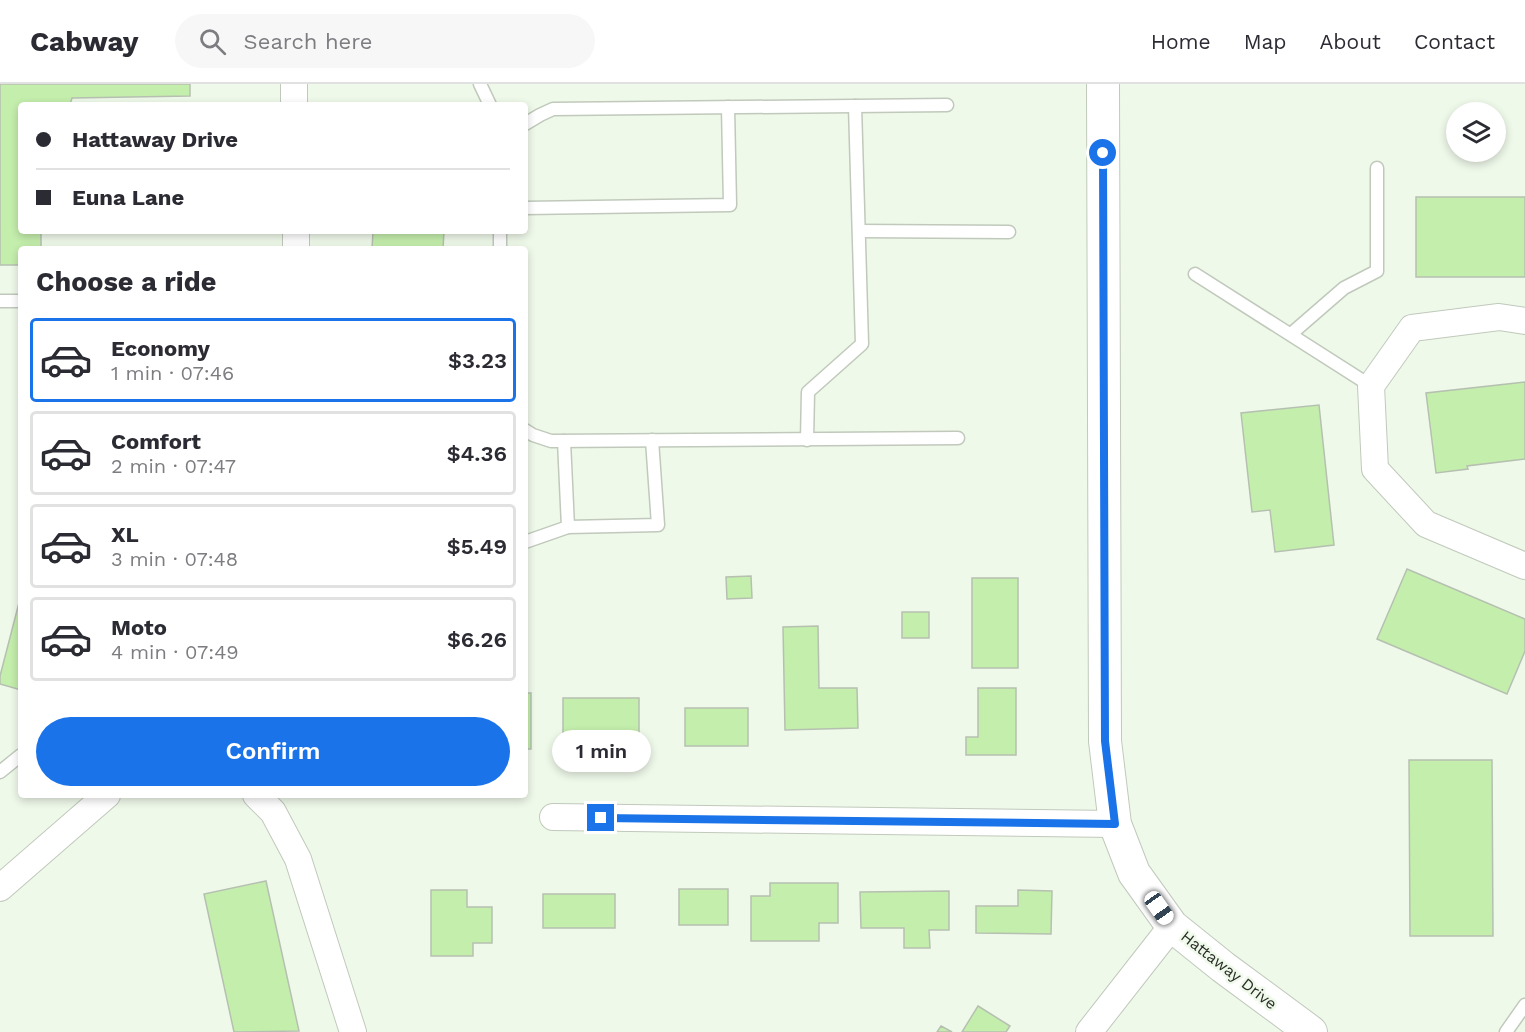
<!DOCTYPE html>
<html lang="en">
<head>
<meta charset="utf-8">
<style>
	:root { --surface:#fff; --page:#f7f7f7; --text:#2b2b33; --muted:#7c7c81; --line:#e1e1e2; --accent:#1a73e8 }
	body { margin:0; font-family:"Work Sans",sans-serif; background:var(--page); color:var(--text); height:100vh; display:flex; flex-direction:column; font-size:22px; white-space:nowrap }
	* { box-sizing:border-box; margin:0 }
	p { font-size:20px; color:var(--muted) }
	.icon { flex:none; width:33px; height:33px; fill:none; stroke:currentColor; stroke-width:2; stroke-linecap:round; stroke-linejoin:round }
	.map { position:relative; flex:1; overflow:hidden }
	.drawer { position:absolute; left:18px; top:162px; width:510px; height:552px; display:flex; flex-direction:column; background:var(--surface); border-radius:6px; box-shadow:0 3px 9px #0003 }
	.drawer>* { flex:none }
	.guide { position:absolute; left:18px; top:18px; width:510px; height:132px; border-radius:6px; box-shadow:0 3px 9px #0003; display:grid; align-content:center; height:132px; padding:0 18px; background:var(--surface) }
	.fabs { position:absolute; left:1446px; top:18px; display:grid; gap:12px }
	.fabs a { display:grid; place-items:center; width:60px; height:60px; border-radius:50%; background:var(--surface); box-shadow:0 3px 9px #0003; font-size:30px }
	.end { position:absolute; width:27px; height:27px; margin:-14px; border:8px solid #1a73e8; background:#fff; box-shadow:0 0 0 3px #fff }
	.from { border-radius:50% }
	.bubble { position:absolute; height:42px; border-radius:21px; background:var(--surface); box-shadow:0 3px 9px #0003; font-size:20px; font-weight:600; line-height:42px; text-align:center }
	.car { position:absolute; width:18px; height:36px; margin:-18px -9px; border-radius:8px; box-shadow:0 0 4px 2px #0007; background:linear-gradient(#fff 24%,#345 0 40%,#fff 0 76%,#345 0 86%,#fff 0) }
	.guide b { display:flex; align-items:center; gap:21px; height:57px; font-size:22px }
	.guide b+b { border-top:2px solid var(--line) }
	.guide i { width:15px; height:15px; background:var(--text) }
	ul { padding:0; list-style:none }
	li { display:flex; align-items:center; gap:18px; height:84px; margin:0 12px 9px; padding:0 6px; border:3px solid var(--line); border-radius:6px }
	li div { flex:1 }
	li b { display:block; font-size:22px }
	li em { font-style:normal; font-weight:600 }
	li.current { border-color:var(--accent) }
	li>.icon { width:54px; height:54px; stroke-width:1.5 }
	h2 { padding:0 18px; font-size:27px; line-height:72px }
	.primary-button { display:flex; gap:12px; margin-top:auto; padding:12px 18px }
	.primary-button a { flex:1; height:69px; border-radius:36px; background:var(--accent); color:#fff; font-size:24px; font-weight:600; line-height:69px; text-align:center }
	header { display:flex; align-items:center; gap:36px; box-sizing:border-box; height:84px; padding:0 30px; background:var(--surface); border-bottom:2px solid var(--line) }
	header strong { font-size:28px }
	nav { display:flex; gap:33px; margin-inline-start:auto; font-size:21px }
	.search { width:420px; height:54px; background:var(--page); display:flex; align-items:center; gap:15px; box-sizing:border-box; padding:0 21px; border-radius:33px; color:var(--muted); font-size:22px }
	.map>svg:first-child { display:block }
	.building { fill:#c4eeac; stroke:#b6c0b1; stroke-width:1.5 }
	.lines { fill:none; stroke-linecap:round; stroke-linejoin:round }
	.service-casing { stroke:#c0c9bb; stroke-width:15 }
	.minor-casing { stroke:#c0c9bb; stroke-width:28 }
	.tertiary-casing { stroke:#c0c9bb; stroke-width:34 }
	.service { stroke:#fff; stroke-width:12 }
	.minor { stroke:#fff; stroke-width:26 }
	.tertiary { stroke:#fff; stroke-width:32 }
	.route { stroke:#1a73e8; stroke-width:8 }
	.labels { text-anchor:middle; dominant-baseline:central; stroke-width:5; stroke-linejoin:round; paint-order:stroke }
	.street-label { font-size:16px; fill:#292c27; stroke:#eff9ea }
</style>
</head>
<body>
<header>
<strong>Cabway</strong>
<div class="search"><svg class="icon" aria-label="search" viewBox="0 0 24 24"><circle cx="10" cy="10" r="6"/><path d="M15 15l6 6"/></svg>Search here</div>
<nav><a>Home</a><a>Map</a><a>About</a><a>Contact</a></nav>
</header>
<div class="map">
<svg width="1525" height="948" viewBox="0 0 1525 948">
	<rect width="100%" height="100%" fill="#eff9ea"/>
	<!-- building -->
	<g class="building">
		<polygon points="0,0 190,0 190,12 72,14 70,21 21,21 21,147 41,147 41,165 21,165 21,181 0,181"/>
		<rect x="1416" y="113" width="109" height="80"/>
		<polygon points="373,147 444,147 443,165 372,165"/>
		<polygon points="1525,298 1525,375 1467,382 1468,385 1436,389 1426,309"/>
		<polygon points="1319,321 1334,461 1275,468 1270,426 1252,428 1241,329"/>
		<polygon points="1407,485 1525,535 1525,567 1507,610 1377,555"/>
		<polygon points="751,492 752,514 727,515 726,493"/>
		<rect x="972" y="494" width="46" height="90"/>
		<polygon points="21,511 21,606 0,600 0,592"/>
		<rect x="902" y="528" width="27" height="26"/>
		<polygon points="818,542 819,604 857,604 858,644 785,646 783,543"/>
		<polygon points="978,604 1016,604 1016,671 966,671 966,653 978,653"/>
		<rect x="525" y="609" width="6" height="56"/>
		<rect x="563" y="614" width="76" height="51"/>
		<rect x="685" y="624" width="63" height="38"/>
		<polygon points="1409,676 1492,676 1493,852 1410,852"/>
		<polygon points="266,797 299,947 234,948 204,810"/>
		<polygon points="770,799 838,799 838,839 819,839 819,857 751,857 751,812 770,812"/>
		<rect x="679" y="805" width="49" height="36"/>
		<polygon points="431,806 467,806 467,823 492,823 492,859 473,859 473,872 431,872"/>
		<polygon points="1018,806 1052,807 1051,850 976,849 976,822 1018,822"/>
		<polygon points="949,807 949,846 929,846 930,864 904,864 904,844 861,844 860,808"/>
		<rect x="543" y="810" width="72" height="34"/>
		<polygon points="978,922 1010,942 1006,948 962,948"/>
		<polygon points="941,942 952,948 937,948"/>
	</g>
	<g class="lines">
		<defs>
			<g id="service">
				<polyline points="480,0 490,21"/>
				<polyline points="525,40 540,31 553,25 947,21"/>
				<polyline points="525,124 730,121 728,23"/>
				<polyline points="859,147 1009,148"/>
				<polyline points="500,165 500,147"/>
				<polyline points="1195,190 1371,302"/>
				<polyline points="0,217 21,217"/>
				<polyline points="1291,250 1344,204 1377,187 1377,84"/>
				<polyline points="525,346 533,351 551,357 958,354"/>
				<polyline points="807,356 808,308 862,260 855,22"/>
				<polyline points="564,357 568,443 658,441 652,356"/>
				<polyline points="525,458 568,443"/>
				<polyline points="0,688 21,671"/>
				<polyline points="1506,948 1525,921"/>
			</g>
			<g id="minor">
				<polyline points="294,0 294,21"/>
				<polyline points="296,147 296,165"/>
				<polyline points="1525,237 1499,233 1412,244 1371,302 1375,385 1426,440 1525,482"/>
				<polyline points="256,711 273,728 298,775 353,948"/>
				<polyline points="553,733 1115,740"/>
				<polyline points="0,804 107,711"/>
				<polyline points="1089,948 1172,842"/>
			</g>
			<polyline id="tertiary" points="1103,0 1105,657 1115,740 1134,789 1172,842 1223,883 1311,948"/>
		</defs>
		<!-- service casing -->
		<use href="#service" class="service-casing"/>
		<!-- minor casing -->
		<use href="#minor" class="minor-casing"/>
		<!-- tertiary casing -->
		<use href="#tertiary" class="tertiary-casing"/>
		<!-- service -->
		<use href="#service" class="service"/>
		<!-- minor -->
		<use href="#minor" class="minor"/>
		<!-- tertiary -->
		<use href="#tertiary" class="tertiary"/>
	</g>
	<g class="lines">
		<!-- route -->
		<polyline class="route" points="601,734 1115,740 1105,657 1103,69"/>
	</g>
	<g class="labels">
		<!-- street labels -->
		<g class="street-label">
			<text transform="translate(1229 886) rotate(38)">Hattaway Drive</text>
		</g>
	</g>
</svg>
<div class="fabs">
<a><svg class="icon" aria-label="layers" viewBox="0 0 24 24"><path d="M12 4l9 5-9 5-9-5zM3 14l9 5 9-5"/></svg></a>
</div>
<i class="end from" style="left:1103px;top:69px"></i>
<i class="end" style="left:601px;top:734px"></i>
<div class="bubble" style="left:552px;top:646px;width:99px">1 min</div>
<i class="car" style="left:1159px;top:824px;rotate:145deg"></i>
<div class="guide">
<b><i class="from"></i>Hattaway Drive</b>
<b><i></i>Euna Lane</b>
</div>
<section class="drawer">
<h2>Choose a ride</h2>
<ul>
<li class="current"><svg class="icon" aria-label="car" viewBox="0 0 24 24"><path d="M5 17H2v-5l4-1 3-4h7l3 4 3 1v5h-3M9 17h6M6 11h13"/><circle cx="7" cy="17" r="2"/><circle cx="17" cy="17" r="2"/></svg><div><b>Economy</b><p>1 min · 07:46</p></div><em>$3.23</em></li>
<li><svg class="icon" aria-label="car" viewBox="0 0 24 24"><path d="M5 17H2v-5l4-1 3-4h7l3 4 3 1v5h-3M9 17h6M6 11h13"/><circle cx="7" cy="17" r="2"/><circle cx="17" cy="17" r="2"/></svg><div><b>Comfort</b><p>2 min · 07:47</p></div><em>$4.36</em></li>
<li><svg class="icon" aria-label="car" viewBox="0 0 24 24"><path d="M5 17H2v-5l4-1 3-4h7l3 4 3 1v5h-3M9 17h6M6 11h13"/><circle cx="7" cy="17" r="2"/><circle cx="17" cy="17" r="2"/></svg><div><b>XL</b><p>3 min · 07:48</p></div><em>$5.49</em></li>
<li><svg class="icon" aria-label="car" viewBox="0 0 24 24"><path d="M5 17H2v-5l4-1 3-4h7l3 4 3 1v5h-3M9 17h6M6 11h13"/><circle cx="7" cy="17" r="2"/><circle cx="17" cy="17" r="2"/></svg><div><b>Moto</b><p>4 min · 07:49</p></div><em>$6.26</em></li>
</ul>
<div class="primary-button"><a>Confirm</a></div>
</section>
</div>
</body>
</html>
